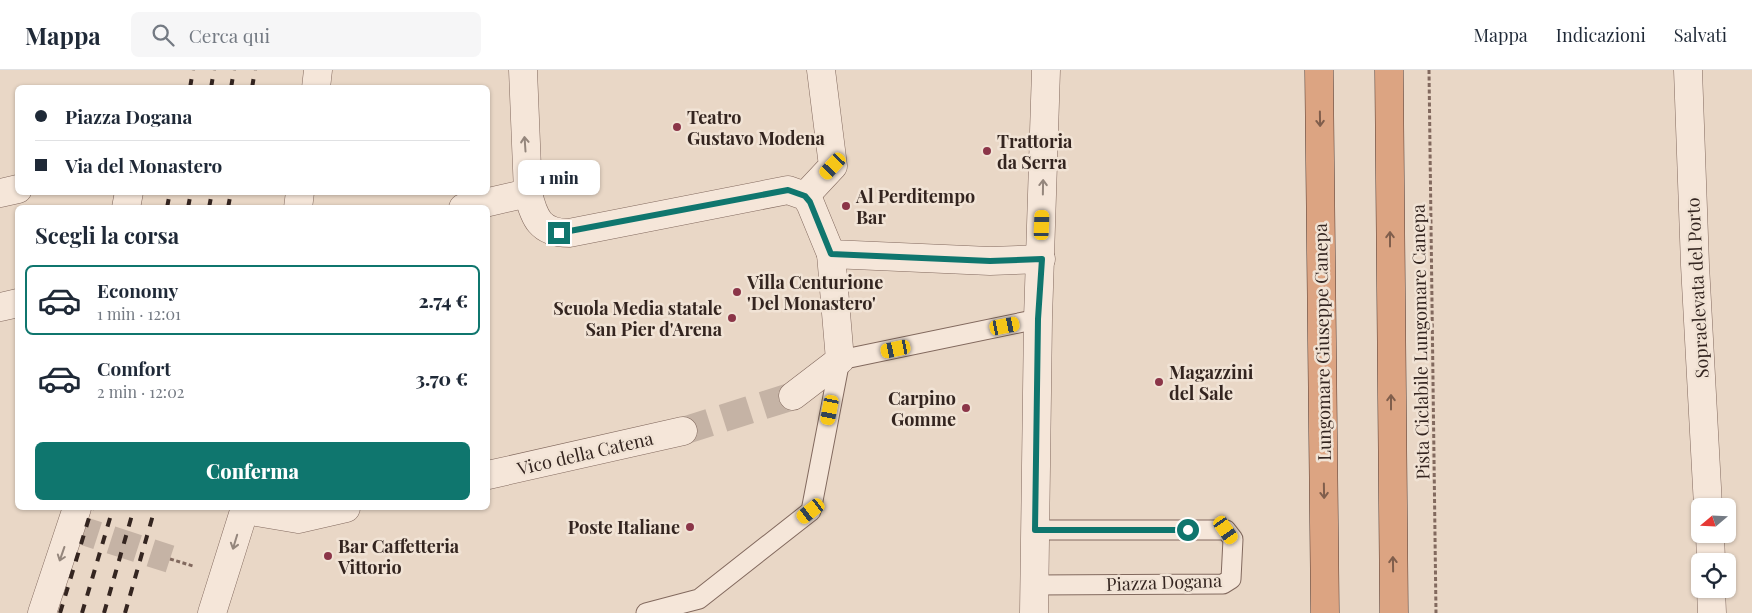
<!DOCTYPE html>
<html lang="it">
<head>
<meta charset="utf-8">
<style>
	:root { --surface:#fff; --page:#f6f6f7; --text:#1f2937; --muted:#747a83; --line:#e0e1e3; --accent:#0f766e }
	body { margin:0; font-family:"Playfair Display",serif; background:var(--page); color:var(--text); height:100vh; display:flex; flex-direction:column; font-size:19px; white-space:nowrap }
	* { box-sizing:border-box; margin:0 }
	p { font-size:16px; color:var(--muted) }
	.icon { flex:none; width:28px; height:28px; fill:none; stroke:currentColor; stroke-width:2; stroke-linecap:round; stroke-linejoin:round }
	.map { position:relative; flex:1; overflow:hidden }
	.details { position:absolute; left:15px; top:135px; width:475px; height:305px; display:flex; flex-direction:column; background:var(--surface); border-radius:8px; box-shadow:0 1px 4px #0004 }
	.details>* { flex:none }
	.banner { position:absolute; left:15px; top:15px; width:475px; height:110px; border-radius:8px; box-shadow:0 1px 4px #0004; display:grid; align-content:center; height:110px; padding:0 20px; background:var(--surface) }
	.needle { width:32px; rotate:251deg }
	.controls { position:absolute; left:1691px; top:428px; display:grid; gap:10px }
	.controls a { display:grid; place-items:center; width:45px; height:45px; border-radius:8px; background:var(--surface); box-shadow:0 1px 4px #0004; font-size:25px }
	.end { position:absolute; width:22px; height:22px; margin:-11px; border:6px solid #0f766e; background:#fff; box-shadow:0 0 0 2px #fff }
	.from { border-radius:50% }
	.bubble { position:absolute; height:35px; border-radius:8px; background:var(--surface); box-shadow:0 1px 4px #0004; font-size:16px; font-weight:800; line-height:35px; text-align:center }
	.car { position:absolute; width:15px; height:30px; margin:-15px -8px; border-radius:6px; box-shadow:0 0 4px 1px #0007; background:linear-gradient(#f5c518 24%,#345 0 40%,#f5c518 0 76%,#345 0 86%,#f5c518 0) }
	.banner b { display:flex; align-items:center; gap:18px; height:48px; font-size:19px }
	.banner b+b { border-top:1px solid var(--line) }
	.banner i { width:12px; height:12px; background:var(--text) }
	ul { padding:0; list-style:none }
	li { display:flex; align-items:center; gap:15px; height:70px; margin:0 10px 8px; padding:0 10px; border:2px solid transparent; border-radius:8px }
	li div { flex:1 }
	li b { display:block; font-size:19px }
	li em { font-style:normal; font-weight:800 }
	li.active { border-color:var(--accent) }
	li>.icon { width:45px; height:45px; stroke-width:1.5 }
	h2 { padding:0 20px; font-size:22px; line-height:60px }
	.button { display:flex; gap:10px; margin-top:auto; padding:10px 20px }
	.button a { flex:1; height:58px; border-radius:8px; background:var(--accent); color:#fff; font-size:20px; font-weight:800; line-height:58px; text-align:center }
	header { display:flex; align-items:center; gap:30px; box-sizing:border-box; height:70px; padding:0 25px; background:var(--surface); border-bottom:1px solid var(--line) }
	header strong { font-size:24px }
	nav { display:flex; gap:28px; margin-inline-start:auto; font-size:18px }
	.search { width:350px; height:45px; background:var(--page); display:flex; align-items:center; gap:12px; box-sizing:border-box; padding:0 18px; border-radius:8px; color:var(--muted); font-size:19px }
	.map>svg:first-child { display:block }
	.lines { fill:none; stroke-linecap:round; stroke-linejoin:round }
	.pedestrian-tunnel { stroke:#c5b3a5; stroke-width:28; stroke-dasharray:28 14; stroke-linecap:butt }
	.service-casing { stroke:#82695e; stroke-width:21 }
	.pedestrian-casing { stroke:#82695e; stroke-width:29 }
	.minor-casing { stroke:#82695e; stroke-width:29 }
	.tertiary-casing { stroke:#82695e; stroke-width:29 }
	.trunk-casing { stroke:#513932; stroke-width:29 }
	.path { stroke:#82695e; stroke-width:3; stroke-dasharray:4 2.5; stroke-linecap:butt }
	.service { stroke:#f5e6d9; stroke-width:19 }
	.pedestrian { stroke:#f5e6d9; stroke-width:28 }
	.minor { stroke:#f5e6d9; stroke-width:28 }
	.tertiary { stroke:#f5e6d9; stroke-width:28 }
	.trunk { stroke:#dca482; stroke-width:28 }
	.rail { stroke:#342520; stroke-width:4; stroke-dasharray:9 9; stroke-linecap:butt }
	.oneway { stroke:#805e4c }
	.oneway2 { stroke:#94867c }
	.route { stroke:#0f766e; stroke-width:6 }
	.poi-dot { fill:#8b3548; stroke:#f1e3d5; stroke-width:2 }
	.labels { text-anchor:middle; dominant-baseline:central; stroke-width:5; stroke-linejoin:round; paint-order:stroke }
	.poi-label { font-size:18px; font-weight:bold; fill:#342520; stroke:#f1e3d5; text-anchor:start }
	.street-label { font-size:18px; fill:#342520; stroke:#f1e3d5 }
</style>
</head>
<body>
<header>
<strong>Mappa</strong>
<div class="search"><svg class="icon" aria-label="search" viewBox="0 0 24 24"><circle cx="10" cy="10" r="6"/><path d="M15 15l6 6"/></svg>Cerca qui</div>
<nav><a>Mappa</a><a>Indicazioni</a><a>Salvati</a></nav>
</header>
<div class="map">
<svg width="1752" height="543" viewBox="0 0 1752 543">
	<rect width="100%" height="100%" fill="#e9d7c6"/>
	<g class="lines">
		<!-- pedestrian-tunnel -->
		<g class="pedestrian-tunnel">
			<polyline points="683,361 793,326"/>
			<polyline points="71,457 170,489"/>
		</g>
		<defs>
			<g id="service">
				<polyline points="1034,515 1223,514 1231,509 1233,469 1226,460 1035,460"/>
				<polyline points="646,543 699,529 811,441 840,290 1038,249"/>
			</g>
			<g id="pedestrian">
				<polyline points="463,138 528,123"/>
				<polyline points="793,326 840,290 831,184"/>
				<polyline points="488,405 683,361"/>
				<polyline points="245,440 298,449 346,438"/>
			</g>
			<g id="minor">
				<path d="M523 0 528 123C534 148 540 163 569 163L788 120 805 126 810 133 831 184 990 191 1041 189"/>
				<polyline points="1688,0 1695,195 1708,436"/>
				<polyline points="0,123 18,119"/>
				<polyline points="805,126 833,96 821,0"/>
				<polyline points="126,138 129,122"/>
				<polyline points="0,237 18,233"/>
				<polyline points="1710,464 1711,491"/>
				<polyline points="1711,519 1712,543"/>
				<polyline points="42,543 77,438"/>
			</g>
			<g id="tertiary">
				<polyline points="316,18 318,0"/>
				<polyline points="298,138 300,122"/>
				<polyline points="212,543 245,438"/>
				<polyline points="1034,543 1038,249 1046,0"/>
			</g>
			<g id="trunk">
				<polyline points="1319,0 1325,543"/>
				<polyline points="1389,0 1394,543"/>
			</g>
		</defs>
		<!-- service casing -->
		<use href="#service" class="service-casing"/>
		<!-- pedestrian casing -->
		<use href="#pedestrian" class="pedestrian-casing"/>
		<!-- minor casing -->
		<use href="#minor" class="minor-casing"/>
		<!-- tertiary casing -->
		<use href="#tertiary" class="tertiary-casing"/>
		<!-- trunk casing -->
		<use href="#trunk" class="trunk-casing"/>
		<!-- path -->
		<g class="path">
			<polyline points="1429,0 1436,543"/>
			<polyline points="170,489 193,496"/>
		</g>
		<!-- service -->
		<use href="#service" class="service"/>
		<!-- pedestrian -->
		<use href="#pedestrian" class="pedestrian"/>
		<!-- minor -->
		<use href="#minor" class="minor"/>
		<!-- tertiary -->
		<use href="#tertiary" class="tertiary"/>
		<!-- trunk -->
		<use href="#trunk" class="trunk"/>
		<!-- rail -->
		<g class="rail">
			<polyline points="190,18 193,0"/>
			<polyline points="211,18 214,0"/>
			<polyline points="231,18 234,0"/>
			<polyline points="252,18 255,0"/>
			<polyline points="167,138 170,122"/>
			<polyline points="188,138 191,122"/>
			<polyline points="209,138 212,122"/>
			<polyline points="228,138 231,122"/>
			<polyline points="60,543 92,438"/>
			<polyline points="82,543 113,438"/>
			<polyline points="104,543 134,438"/>
			<polyline points="125,543 155,438"/>
		</g>
	</g>
	<!-- one-way arrows -->
	<defs><path id="oneway-shaft" d="M-6 0H5M1.5-3L5.5 0L1.5 3" fill="none" stroke-width="1.6" stroke-linecap="round" stroke-linejoin="round" transform="scale(1.25)"/></defs>
	<g class="oneway">
		<use href="#oneway-shaft" transform="translate(1320 49) rotate(89)"/>
		<use href="#oneway-shaft" transform="translate(1390 169) rotate(-90)"/>
		<use href="#oneway-shaft" transform="translate(1391 332) rotate(-90)"/>
		<use href="#oneway-shaft" transform="translate(1324 421) rotate(89)"/>
		<use href="#oneway-shaft" transform="translate(1393 494) rotate(-91)"/>
	</g>
	<g class="oneway2">
		<use href="#oneway-shaft" transform="translate(525 74) rotate(-94)"/>
		<use href="#oneway-shaft" transform="translate(1043 117) rotate(-89)"/>
		<use href="#oneway-shaft" transform="translate(235 472) rotate(107)"/>
		<use href="#oneway-shaft" transform="translate(62 484) rotate(109)"/>
	</g>
	<g class="lines">
		<!-- route -->
		<polyline class="route" points="559,163 788,120 805,126 810,132 831,184 990,191 1042,189 1038,249 1035,460 1188,460"/>
	</g>
	<!-- markers -->
	<g class="poi-dot">
		<circle cx="677" cy="57" r="5"/>
		<circle cx="987" cy="81" r="5"/>
		<circle cx="846" cy="136" r="5"/>
		<circle cx="737" cy="222" r="5"/>
		<circle cx="732" cy="248" r="5"/>
		<circle cx="1159" cy="312" r="5"/>
		<circle cx="966" cy="338" r="5"/>
		<circle cx="690" cy="457" r="5"/>
		<circle cx="328" cy="486" r="5"/>
	</g>
	<g class="labels">
		<!-- poi labels -->
		<g class="poi-label">
			<text x="687" y="47">Teatro<tspan x="687" dy="21">Gustavo Modena</tspan></text>
			<text x="997" y="71">Trattoria<tspan x="997" dy="21">da Serra</tspan></text>
			<text x="856" y="126">Al Perditempo<tspan x="856" dy="21">Bar</tspan></text>
			<text x="747" y="212">Villa Centurione<tspan x="747" dy="21">'Del Monastero'</tspan></text>
			<text x="722" y="238" text-anchor="end">Scuola Media statale<tspan x="722" dy="21">San Pier d'Arena</tspan></text>
			<text x="1169" y="302">Magazzini<tspan x="1169" dy="21">del Sale</tspan></text>
			<text x="956" y="328" text-anchor="end">Carpino<tspan x="956" dy="21">Gomme</tspan></text>
			<text x="680" y="457" text-anchor="end">Poste Italiane</text>
			<text x="338" y="476">Bar Caffetteria<tspan x="338" dy="21">Vittorio</tspan></text>
		</g>
		<!-- street labels -->
		<g class="street-label">
			<text transform="translate(1697 218) rotate(-93)">Sopraelevata del Porto</text>
			<text transform="translate(1322 272) rotate(-91)">Lungomare Giuseppe Canepa</text>
			<text transform="translate(1420 272) rotate(-91)">Pista Ciclabile Lungomare Canepa</text>
			<text transform="translate(585 383) rotate(-13)">Vico della Catena</text>
			<text transform="translate(1164 512) rotate(-2)">Piazza Dogana</text>
		</g>
	</g>
</svg>
<div class="controls">
<a><svg class="needle" viewBox="-14 -14 28 28"><path d="M0-13l5 13h-10z" fill="#e53935"/><path d="M0 13l5-13h-10z" fill="#747a83"/></svg></a>
<a><svg class="icon" aria-label="locate" viewBox="0 0 24 24"><circle cx="12" cy="12" r="6"/><path d="M12 2v4M12 18v4M2 12h4M18 12h4"/></svg></a>
</div>
<i class="end from" style="left:1188px;top:460px"></i>
<i class="end" style="left:559px;top:163px"></i>
<div class="bubble" style="left:518px;top:90px;width:82px">1 min</div>
<i class="car" style="left:833px;top:96px;rotate:223deg"></i>
<i class="car" style="left:1042px;top:155px;rotate:2deg"></i>
<i class="car" style="left:1005px;top:256px;rotate:79deg"></i>
<i class="car" style="left:896px;top:279px;rotate:258deg"></i>
<i class="car" style="left:830px;top:340px;rotate:191deg"></i>
<i class="car" style="left:811px;top:441px;rotate:232deg"></i>
<i class="car" style="left:1226px;top:460px;rotate:145deg"></i>
<div class="banner">
<b><i class="from"></i>Piazza Dogana</b>
<b><i></i>Via del Monastero</b>
</div>
<section class="details">
<h2>Scegli la corsa</h2>
<ul>
<li class="active"><svg class="icon" aria-label="car" viewBox="0 0 24 24"><path d="M5 17H2v-5l4-1 3-4h7l3 4 3 1v5h-3M9 17h6M6 11h13"/><circle cx="7" cy="17" r="2"/><circle cx="17" cy="17" r="2"/></svg><div><b>Economy</b><p>1 min · 12:01</p></div><em>2.74 €</em></li>
<li><svg class="icon" aria-label="car" viewBox="0 0 24 24"><path d="M5 17H2v-5l4-1 3-4h7l3 4 3 1v5h-3M9 17h6M6 11h13"/><circle cx="7" cy="17" r="2"/><circle cx="17" cy="17" r="2"/></svg><div><b>Comfort</b><p>2 min · 12:02</p></div><em>3.70 €</em></li>
</ul>
<div class="button"><a>Conferma</a></div>
</section>
</div>
</body>
</html>
